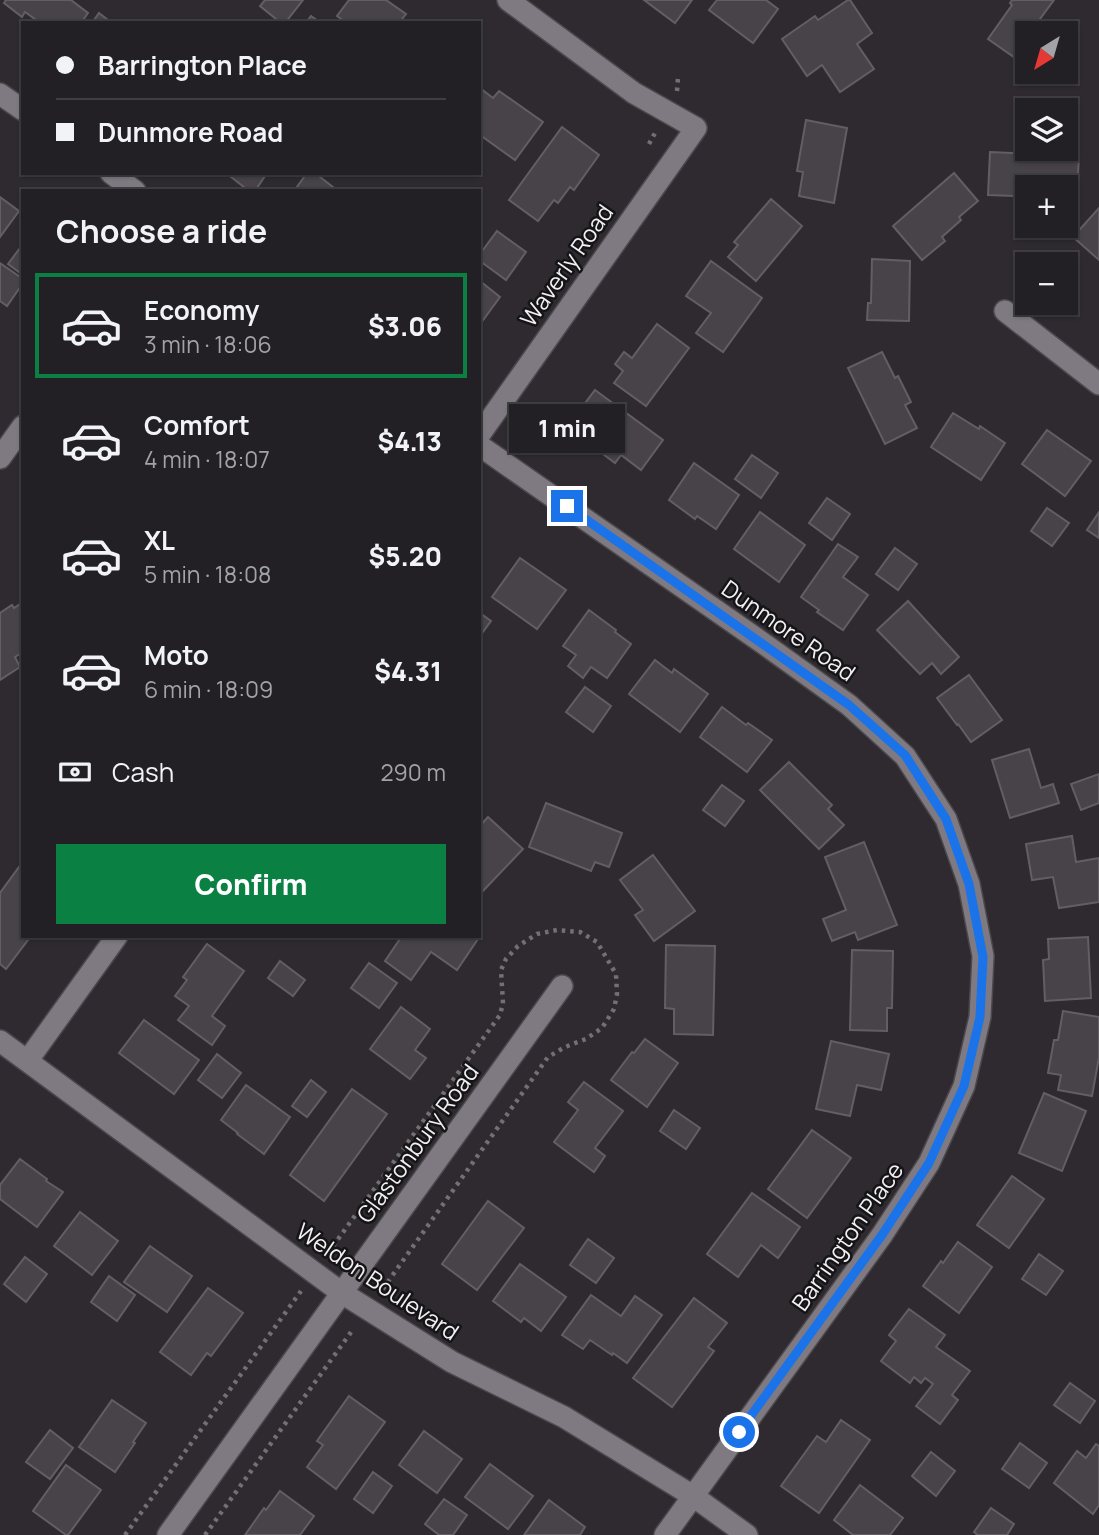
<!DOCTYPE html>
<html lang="en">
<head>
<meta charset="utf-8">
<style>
	:root { --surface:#222024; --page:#2e2d31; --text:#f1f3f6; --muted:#a2a3a6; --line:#3f3e41; --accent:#0b8043 }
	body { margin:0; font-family:Manrope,sans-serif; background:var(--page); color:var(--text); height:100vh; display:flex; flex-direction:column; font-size:26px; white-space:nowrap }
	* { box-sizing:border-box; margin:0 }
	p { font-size:23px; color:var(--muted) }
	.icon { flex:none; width:38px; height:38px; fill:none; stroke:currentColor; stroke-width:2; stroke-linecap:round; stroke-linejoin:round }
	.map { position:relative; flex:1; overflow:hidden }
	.details { position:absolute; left:21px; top:189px; width:460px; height:749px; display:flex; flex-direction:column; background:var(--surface); border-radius:0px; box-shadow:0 2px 5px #0004,0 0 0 2px var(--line) }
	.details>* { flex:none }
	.guide { position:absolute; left:21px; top:21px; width:460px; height:154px; border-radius:0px; box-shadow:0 2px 5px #0004,0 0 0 2px var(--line); display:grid; align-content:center; height:154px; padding:0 35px; background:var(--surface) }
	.needle { width:46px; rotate:217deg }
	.fabs { position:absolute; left:1015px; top:21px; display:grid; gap:14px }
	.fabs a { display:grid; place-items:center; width:63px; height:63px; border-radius:0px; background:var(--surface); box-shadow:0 2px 5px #0004,0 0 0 2px var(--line); font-size:35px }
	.end { position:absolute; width:32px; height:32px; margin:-16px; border:9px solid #1a73e8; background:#fff; box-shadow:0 0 0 4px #fff }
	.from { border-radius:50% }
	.bubble { position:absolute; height:49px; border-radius:0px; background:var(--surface); box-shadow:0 2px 5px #0004,0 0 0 2px var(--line); font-size:23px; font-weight:800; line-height:49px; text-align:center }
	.guide b { display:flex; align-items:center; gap:24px; height:66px; font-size:26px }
	.guide b+b { border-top:2px solid var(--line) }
	.guide i { width:18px; height:18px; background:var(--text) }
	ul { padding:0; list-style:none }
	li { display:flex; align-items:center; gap:21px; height:105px; margin:0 14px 10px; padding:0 21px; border:4px solid transparent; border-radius:0px }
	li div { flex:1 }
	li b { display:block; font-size:26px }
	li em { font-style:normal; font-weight:800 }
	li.selected { border-color:var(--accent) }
	li>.icon { width:63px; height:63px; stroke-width:1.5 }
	h2 { padding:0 35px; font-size:32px; line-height:84px }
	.pay { display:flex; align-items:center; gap:18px; height:77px; padding:0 35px; font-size:26px }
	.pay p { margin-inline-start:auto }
	.cta { display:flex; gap:14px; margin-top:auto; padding:14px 35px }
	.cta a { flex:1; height:80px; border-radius:0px; background:var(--accent); color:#fff; font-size:28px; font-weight:800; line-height:80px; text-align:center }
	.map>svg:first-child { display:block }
	.building { fill:#474348; stroke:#625e63; stroke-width:2 }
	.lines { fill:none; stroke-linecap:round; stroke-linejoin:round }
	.minor-casing { stroke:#4b484d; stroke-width:24 }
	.path { stroke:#737075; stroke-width:4.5; stroke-dasharray:3.5 5; stroke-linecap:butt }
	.minor { stroke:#7f7a81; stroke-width:21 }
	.route { stroke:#1a73e8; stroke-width:9 }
	.labels { text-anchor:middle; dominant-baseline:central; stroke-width:5; stroke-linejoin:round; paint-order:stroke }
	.street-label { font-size:23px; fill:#f2f0f3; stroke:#151416 }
</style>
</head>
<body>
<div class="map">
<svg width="1099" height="1535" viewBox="0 0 1099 1535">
	<rect width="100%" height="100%" fill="#2e2a30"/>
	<!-- building -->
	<g class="building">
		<polygon points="6,0 71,0 88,13 81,23 35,23 36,20 25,12 22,17 4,3"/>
		<polygon points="265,0 303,0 285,23 281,23 260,6"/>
		<polygon points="349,0 386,0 406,14 399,23 347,23 337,16"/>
		<polygon points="644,0 692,0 675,23"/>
		<polygon points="717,0 766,0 778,9 753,43 709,10"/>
		<polygon points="848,0 850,0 872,33 857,44 874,69 840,92 822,65 807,76 782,39 815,16 818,20"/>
		<polygon points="1012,0 1054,0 1040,19 1052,26 1047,33 1027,33 1027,62 1025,65 988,39 1012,5 1010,3"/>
		<polygon points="99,13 112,23 92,23"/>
		<polygon points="311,16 321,23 306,23"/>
		<polygon points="480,88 493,98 499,91 543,122 515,160 480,135"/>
		<polygon points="806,120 847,128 834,203 799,196 803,172 797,171"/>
		<polygon points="562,127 599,155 574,190 570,187 558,203 554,200 538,221 509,200"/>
		<polygon points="990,152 1079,156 1077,193 1066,193 1066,187 1027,187 1027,195 1014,194 1014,196 988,195"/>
		<polygon points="226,173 267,173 255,191 249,191"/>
		<polygon points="307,173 315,173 338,191 294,191"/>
		<polygon points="954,173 978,201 959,217 961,220 942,237 945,241 922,260 893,226"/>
		<polygon points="0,197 19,211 0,237"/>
		<polygon points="771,199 802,226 756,281 728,257 738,245 734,242"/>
		<polygon points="1099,208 1099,260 1073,237"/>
		<polygon points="497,231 526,252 506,280 480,261 480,254"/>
		<polygon points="23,244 23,275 8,264"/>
		<polygon points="872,259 910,261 909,321 867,320 868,303 871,303"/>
		<polygon points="711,261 762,298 723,352 696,333 711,313 686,296"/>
		<polygon points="0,263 23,279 23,283 7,306 0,301"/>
		<polygon points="480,281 500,297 481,323 480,322"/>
		<polygon points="657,324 689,348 646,406 614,383 623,371 615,364 624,352 632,358"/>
		<polygon points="882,352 895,378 898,376 911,402 905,405 917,428 885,444 848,368"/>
		<polygon points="595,390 663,440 641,470 621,455 615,463 567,427"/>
		<polygon points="953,413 979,429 980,426 1005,443 981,480 931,447"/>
		<polygon points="1047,430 1091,461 1065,496 1022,464"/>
		<polygon points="752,455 778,473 761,498 735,479"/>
		<polygon points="694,463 739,495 716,529 697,516 695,519 669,500"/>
		<polygon points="827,498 850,514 832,540 809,523"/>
		<polygon points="1047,508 1069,523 1052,546 1031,531"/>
		<polygon points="760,512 805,545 779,582 734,549"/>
		<polygon points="1099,512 1099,538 1087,530"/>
		<polygon points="838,544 858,557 843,577 868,595 843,630 817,612 819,610 801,597"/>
		<polygon points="895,548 917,564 898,590 876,574"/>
		<polygon points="520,558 566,590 537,629 492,597"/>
		<polygon points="908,601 959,657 941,674 932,663 920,674 877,630"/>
		<polygon points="23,602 23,652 15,657 20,667 0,680 0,613 12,605 14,608"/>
		<polygon points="589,610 616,630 615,632 631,644 607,678 591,667 583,678 568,666 576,655 563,646"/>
		<polygon points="480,613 491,621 480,636"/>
		<polygon points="655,660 672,673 674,669 708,694 680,732 629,694"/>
		<polygon points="969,675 1002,720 971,742 958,724 957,725 937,698"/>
		<polygon points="585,687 611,706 593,732 566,712"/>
		<polygon points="722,707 746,725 748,723 772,740 747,772 700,737"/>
		<polygon points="1029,749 1041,788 1053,784 1059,803 1010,818 992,760"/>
		<polygon points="789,762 832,805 828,809 844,825 819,849 760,790"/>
		<polygon points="1099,774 1099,803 1081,810 1071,784"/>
		<polygon points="722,785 744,801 725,826 703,810"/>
		<polygon points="546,803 622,833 609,867 595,862 591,871 529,847"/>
		<polygon points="488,817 523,849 482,892 480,890 480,826"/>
		<polygon points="1072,836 1076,862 1099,858 1099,902 1059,908 1053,877 1032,880 1026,844"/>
		<polygon points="864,842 897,925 858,940 855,932 832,941 823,919 846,910 825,857"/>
		<polygon points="653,855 695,911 654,941 635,915 643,910 620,880"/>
		<polygon points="19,867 23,870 23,936 31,936 6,969 0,964 0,893"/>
		<polygon points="402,936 480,936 457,970 431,952 411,980 385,961"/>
		<polygon points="1088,937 1091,998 1045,1001 1043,960 1049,959 1048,939"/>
		<polygon points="207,944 244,971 212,1016 225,1026 212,1045 178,1020 189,1006 175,996 187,980 183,977"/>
		<polygon points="666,945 715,946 713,1035 674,1034 674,1009 665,1008"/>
		<polygon points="852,950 893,951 892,1008 887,1008 887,1031 850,1030"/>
		<polygon points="280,961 305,980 293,996 268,978"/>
		<polygon points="369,963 397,983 379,1008 351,988"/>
		<polygon points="401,1007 430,1029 415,1050 426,1058 410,1079 370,1049"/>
		<polygon points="1063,1011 1099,1017 1099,1057 1092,1096 1058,1090 1061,1075 1048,1073 1054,1040 1058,1040"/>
		<polygon points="144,1020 199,1060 174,1094 119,1053"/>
		<polygon points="645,1039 678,1063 647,1107 611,1080 632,1052 634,1053"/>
		<polygon points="831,1041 889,1054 881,1090 857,1085 850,1116 816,1109"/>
		<polygon points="217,1054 241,1073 222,1098 198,1080"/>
		<polygon points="311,1080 326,1092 307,1117 292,1106"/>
		<polygon points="584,1082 623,1111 595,1148 605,1156 594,1172 554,1142 578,1110 568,1102"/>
		<polygon points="246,1085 290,1117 264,1154 237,1134 238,1133 221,1120"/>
		<polygon points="352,1089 387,1114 324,1201 290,1175"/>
		<polygon points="1044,1093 1086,1111 1062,1171 1019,1153"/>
		<polygon points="674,1110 700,1128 686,1149 660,1131"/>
		<polygon points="812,1130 851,1158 807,1218 768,1189"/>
		<polygon points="20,1159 47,1179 46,1181 63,1192 37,1227 0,1199 0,1185"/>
		<polygon points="1012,1176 1044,1199 1009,1248 977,1225"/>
		<polygon points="752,1193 800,1227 778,1258 761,1245 738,1277 707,1254"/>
		<polygon points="488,1201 524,1228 477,1290 442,1264"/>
		<polygon points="80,1212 118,1241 92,1275 54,1246"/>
		<polygon points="588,1239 614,1258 596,1283 570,1265"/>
		<polygon points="958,1242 992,1267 959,1313 923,1286 941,1261 943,1263"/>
		<polygon points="150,1246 192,1276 167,1312 124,1282"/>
		<polygon points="1039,1254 1063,1271 1046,1295 1022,1279"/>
		<polygon points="25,1257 47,1274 26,1302 4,1284"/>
		<polygon points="520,1264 566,1297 541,1331 524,1318 521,1322 493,1301"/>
		<polygon points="109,1276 135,1295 117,1321 91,1302"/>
		<polygon points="208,1288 243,1313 211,1356 207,1353 191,1375 160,1352"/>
		<polygon points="591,1295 621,1316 635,1296 662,1315 627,1363 613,1353 612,1355 590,1340 583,1349 562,1335"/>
		<polygon points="694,1298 727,1323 708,1347 714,1351 672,1407 633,1378"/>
		<polygon points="909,1309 945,1335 936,1347 970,1371 952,1395 958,1400 940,1424 916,1406 933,1384 925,1378 921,1383 914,1377 910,1383 881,1361 896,1341 889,1335"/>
		<polygon points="1070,1383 1095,1401 1080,1423 1054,1405"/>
		<polygon points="349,1396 385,1422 336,1489 307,1467 323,1445 317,1441"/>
		<polygon points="112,1400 146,1423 133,1442 135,1443 115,1472 79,1447"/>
		<polygon points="841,1420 870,1440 819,1513 781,1486 817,1436 826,1442"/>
		<polygon points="50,1430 73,1448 50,1479 26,1462"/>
		<polygon points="424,1431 462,1459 437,1493 399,1465"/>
		<polygon points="1020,1443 1047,1463 1029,1488 1002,1469"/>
		<polygon points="1096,1444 1099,1446 1099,1505 1093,1514 1054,1483 1077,1451 1086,1458"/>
		<polygon points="931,1452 955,1471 936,1496 912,1476"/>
		<polygon points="490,1464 533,1496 508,1529 465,1497"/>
		<polygon points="66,1465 101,1490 68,1535 66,1535 33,1511"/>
		<polygon points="373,1472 392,1486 373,1513 354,1499"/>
		<polygon points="860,1485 903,1518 890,1535 853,1535 834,1520"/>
		<polygon points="280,1491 314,1516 300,1535 245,1535 264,1508 266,1510"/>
		<polygon points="444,1499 467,1515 453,1535 439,1535 425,1524"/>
		<polygon points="549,1500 585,1527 580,1535 524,1535"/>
		<polygon points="991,1508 1014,1524 1007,1535 978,1535 974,1532"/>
	</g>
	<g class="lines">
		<defs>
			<g id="minor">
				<polyline points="0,94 23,110"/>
				<polyline points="111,173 135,191"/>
				<polyline points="1005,311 1099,384"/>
				<polyline points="480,434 696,128 634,93 508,0"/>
				<polyline points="480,446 767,646 849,705 905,756 946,819 969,884 983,956 980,1017 964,1086 929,1163 882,1235 665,1535"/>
				<polyline points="0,458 23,426"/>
				<polyline points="0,1041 342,1293 452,1362 564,1417 693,1496 747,1535"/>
				<polyline points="28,1060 117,936"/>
				<polyline points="168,1535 562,986"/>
			</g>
		</defs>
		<!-- minor casing -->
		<use href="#minor" class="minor-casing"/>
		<!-- path -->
		<g class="path">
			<polyline points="677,91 678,78"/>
			<polyline points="649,144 655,133"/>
			<polyline points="328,1253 500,1015 503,1003 501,970 506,959 518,946 537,934 557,930 580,932 597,942 616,974 617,994 614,1009 602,1028 586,1039 565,1047 548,1057 382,1290"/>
			<polyline points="125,1535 301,1291"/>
			<polyline points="205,1535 354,1328"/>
		</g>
		<!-- minor -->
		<use href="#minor" class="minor"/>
	</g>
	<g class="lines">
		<!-- route -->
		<polyline class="route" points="567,506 849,705 905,755 946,819 969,884 983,957 980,1017 964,1086 929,1163 882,1235 739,1432"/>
	</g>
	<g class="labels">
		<!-- street labels -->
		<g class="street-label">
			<text transform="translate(566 265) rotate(-55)">Waverly Road</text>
			<text transform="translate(789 630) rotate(35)">Dunmore Road</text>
			<text transform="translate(417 1143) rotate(-54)">Glastonbury Road</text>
			<text transform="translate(847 1236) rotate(-55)">Barrington Place</text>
			<text transform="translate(378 1281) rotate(34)">Weldon Boulevard</text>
		</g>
	</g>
</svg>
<div class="fabs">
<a><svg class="needle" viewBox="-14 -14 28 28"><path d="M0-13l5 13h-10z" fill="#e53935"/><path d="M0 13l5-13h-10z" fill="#a2a3a6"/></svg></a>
<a><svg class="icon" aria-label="layers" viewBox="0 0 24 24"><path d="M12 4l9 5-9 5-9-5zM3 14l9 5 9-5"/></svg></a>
<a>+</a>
<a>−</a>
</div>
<i class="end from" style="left:739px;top:1432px"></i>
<i class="end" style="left:567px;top:506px"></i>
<div class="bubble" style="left:509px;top:404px;width:116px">1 min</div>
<div class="guide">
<b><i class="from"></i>Barrington Place</b>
<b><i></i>Dunmore Road</b>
</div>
<section class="details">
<h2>Choose a ride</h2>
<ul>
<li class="selected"><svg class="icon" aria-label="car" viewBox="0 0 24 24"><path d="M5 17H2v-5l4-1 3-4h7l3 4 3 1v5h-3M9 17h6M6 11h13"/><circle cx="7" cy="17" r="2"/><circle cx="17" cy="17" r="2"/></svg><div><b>Economy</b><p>3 min · 18:06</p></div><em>$3.06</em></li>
<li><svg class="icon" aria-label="car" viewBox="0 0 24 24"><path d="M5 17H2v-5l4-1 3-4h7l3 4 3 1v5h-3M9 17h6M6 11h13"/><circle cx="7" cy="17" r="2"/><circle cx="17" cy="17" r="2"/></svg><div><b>Comfort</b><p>4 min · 18:07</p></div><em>$4.13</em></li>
<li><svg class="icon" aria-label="car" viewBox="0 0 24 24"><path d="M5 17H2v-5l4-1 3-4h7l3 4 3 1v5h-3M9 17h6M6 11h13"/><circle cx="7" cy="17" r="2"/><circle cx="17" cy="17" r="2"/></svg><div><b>XL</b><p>5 min · 18:08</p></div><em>$5.20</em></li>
<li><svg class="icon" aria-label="car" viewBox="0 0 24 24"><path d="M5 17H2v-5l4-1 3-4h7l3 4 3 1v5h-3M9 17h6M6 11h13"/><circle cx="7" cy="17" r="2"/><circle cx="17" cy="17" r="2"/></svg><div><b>Moto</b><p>6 min · 18:09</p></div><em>$4.31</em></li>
</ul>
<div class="pay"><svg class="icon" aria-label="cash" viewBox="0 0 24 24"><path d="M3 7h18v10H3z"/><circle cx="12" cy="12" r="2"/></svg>Cash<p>290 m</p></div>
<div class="cta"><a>Confirm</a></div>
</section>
</div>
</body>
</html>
